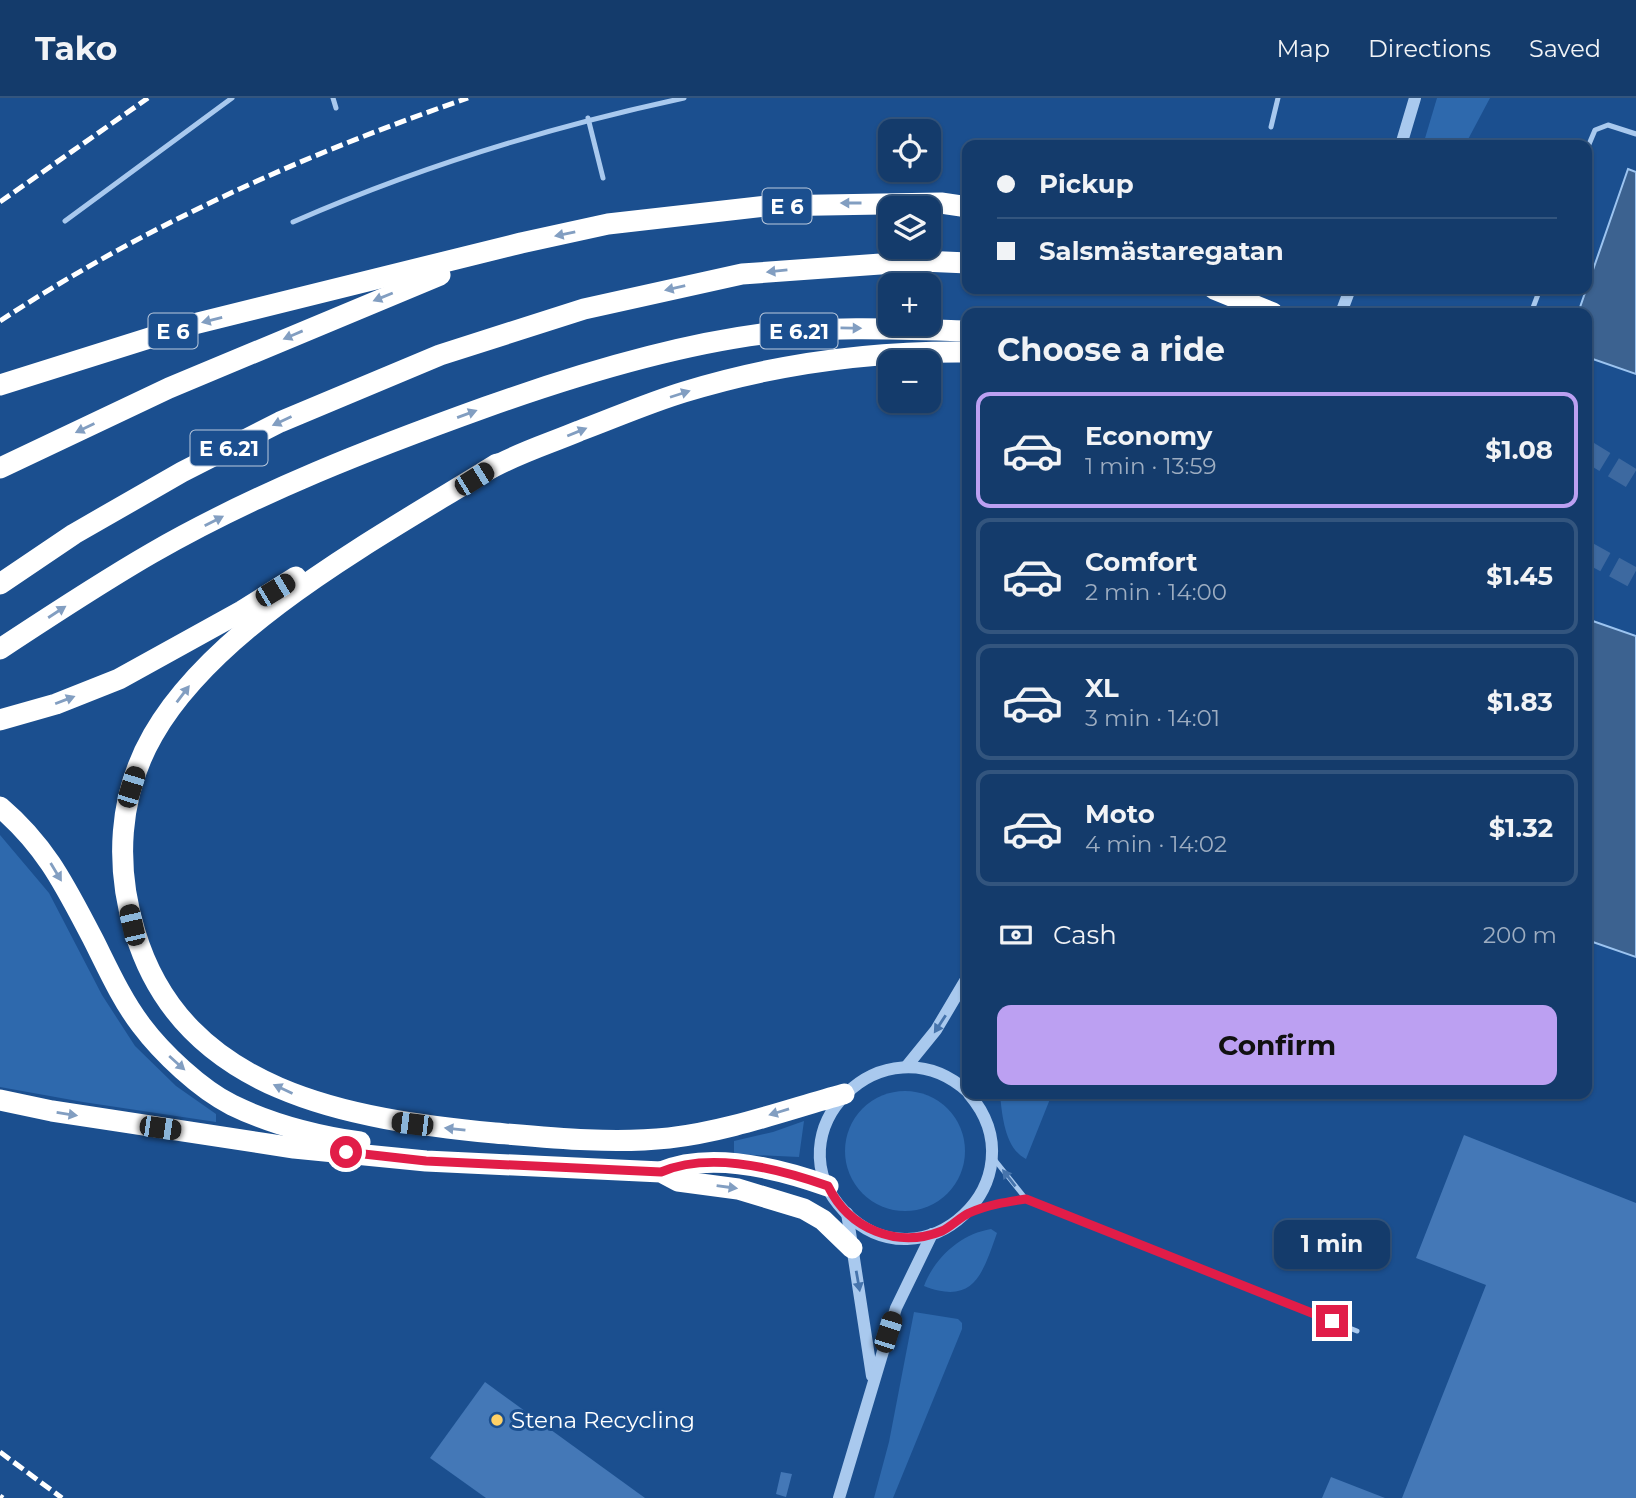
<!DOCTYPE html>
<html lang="en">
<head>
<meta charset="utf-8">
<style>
	:root { --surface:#143b6b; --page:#1d4271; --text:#f1f3f6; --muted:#9dadc1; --line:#33557e; --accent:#bca0f2 }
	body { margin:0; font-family:Montserrat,sans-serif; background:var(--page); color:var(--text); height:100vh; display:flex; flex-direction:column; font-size:26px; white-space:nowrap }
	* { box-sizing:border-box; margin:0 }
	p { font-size:23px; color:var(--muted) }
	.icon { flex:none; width:38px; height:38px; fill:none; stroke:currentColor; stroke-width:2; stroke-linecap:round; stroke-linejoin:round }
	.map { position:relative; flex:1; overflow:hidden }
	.details { position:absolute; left:962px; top:210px; width:630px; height:791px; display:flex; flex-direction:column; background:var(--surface); border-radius:14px; box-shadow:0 2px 5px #0004,0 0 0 2px var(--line) }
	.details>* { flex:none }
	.top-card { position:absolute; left:962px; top:42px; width:630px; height:154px; border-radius:14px; box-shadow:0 2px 5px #0004,0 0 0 2px var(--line); display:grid; align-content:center; height:154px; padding:0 35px; background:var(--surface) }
	.tools { position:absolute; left:878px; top:21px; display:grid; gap:14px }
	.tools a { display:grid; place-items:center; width:63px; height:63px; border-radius:14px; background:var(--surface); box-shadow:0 2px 5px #0004,0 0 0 2px var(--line); font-size:35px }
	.end { position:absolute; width:32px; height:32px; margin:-16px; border:9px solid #e11d48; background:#fff; box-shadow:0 0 0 4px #fff }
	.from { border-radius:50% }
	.bubble { position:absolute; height:49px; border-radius:14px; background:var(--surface); box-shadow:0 2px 5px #0004,0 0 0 2px var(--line); font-size:23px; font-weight:700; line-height:49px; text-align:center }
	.car { position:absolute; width:21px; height:42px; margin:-21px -10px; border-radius:9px; box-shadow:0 0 5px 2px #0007; background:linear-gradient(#222 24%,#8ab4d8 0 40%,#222 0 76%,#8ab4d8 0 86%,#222 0) }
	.top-card b { display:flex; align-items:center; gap:24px; height:66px; font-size:26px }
	.top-card b+b { border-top:2px solid var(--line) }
	.top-card i { width:18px; height:18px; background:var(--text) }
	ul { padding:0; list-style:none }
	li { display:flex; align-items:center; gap:21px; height:116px; margin:0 14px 10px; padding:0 21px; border:4px solid var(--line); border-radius:14px }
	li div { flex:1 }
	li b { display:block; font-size:26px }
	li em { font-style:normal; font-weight:700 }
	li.current { border-color:var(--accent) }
	li>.icon { width:63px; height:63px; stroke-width:1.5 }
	h2 { padding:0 35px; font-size:32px; line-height:84px }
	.pay { display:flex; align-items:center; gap:18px; height:77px; padding:0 35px; font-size:26px }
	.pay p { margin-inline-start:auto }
	.action { display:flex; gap:14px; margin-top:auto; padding:14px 35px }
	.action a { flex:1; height:80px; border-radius:14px; background:var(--accent); color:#111; font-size:28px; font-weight:700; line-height:80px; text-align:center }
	header { display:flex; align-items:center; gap:42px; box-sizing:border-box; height:98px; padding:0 35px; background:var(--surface); border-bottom:2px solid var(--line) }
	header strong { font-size:33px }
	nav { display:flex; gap:38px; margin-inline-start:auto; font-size:24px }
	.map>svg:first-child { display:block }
	.green { fill:#2e69ad }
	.water { fill:#3c6290; stroke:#9cc4f0; stroke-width:2 }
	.building { fill:#4478b7 }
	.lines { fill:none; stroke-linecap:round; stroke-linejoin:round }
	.motorway-tunnel { stroke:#3d69a0; stroke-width:21; stroke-dasharray:21 10; stroke-linecap:butt }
	.service { stroke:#a9c9ee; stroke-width:5 }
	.tertiary { stroke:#a9c9ee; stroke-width:12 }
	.motorway { stroke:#fff; stroke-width:21 }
	.rail { stroke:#fff; stroke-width:5; stroke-dasharray:12 5; stroke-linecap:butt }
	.oneway { fill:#829ec1 }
	.oneway2 { fill:#4674ac }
	.route { stroke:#e11d48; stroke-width:9 }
	.poi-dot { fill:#ffd166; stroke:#1b4f8f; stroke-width:2.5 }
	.labels { text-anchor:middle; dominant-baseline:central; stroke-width:6; stroke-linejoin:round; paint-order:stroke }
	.shield { fill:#1b4f8f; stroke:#bbcadd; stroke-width:2 }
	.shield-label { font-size:21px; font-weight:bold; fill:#fff }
	.poi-label { font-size:23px; fill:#fff; stroke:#1b4f8f; text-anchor:start }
</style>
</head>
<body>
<header>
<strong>Tako</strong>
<nav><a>Map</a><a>Directions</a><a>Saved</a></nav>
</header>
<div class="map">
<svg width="1636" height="1400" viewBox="0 0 1636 1400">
	<rect width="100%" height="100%" fill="#1b4f8f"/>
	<!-- green -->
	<g class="green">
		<polygon points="1437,0 1490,0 1465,47 1423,47"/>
		<polygon points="0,737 49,795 102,897 135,948 176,988 216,1016 216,1024 83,1004 0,989"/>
		<circle cx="905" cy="1053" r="60"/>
		<path d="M1000 996H1052L1026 1061C1005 1051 1002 1017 1000 996Z"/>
		<polygon points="804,1023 799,1059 734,1056 734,1043 773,1034"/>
		<path d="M991 1131 997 1135C983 1174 975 1208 924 1188 935 1159 961 1136 991 1131Z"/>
		<polygon points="914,1214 958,1221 962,1225 962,1231 893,1400 874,1400 889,1344"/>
	</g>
	<!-- water -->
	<g class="water">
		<polygon points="1628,71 1636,74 1636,276 1587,259 1587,215 1578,215"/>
		<polygon points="1587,521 1636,538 1636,859 1587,842"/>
	</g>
	<!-- building -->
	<g class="building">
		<polygon points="1464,1037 1636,1105 1636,1400 1402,1400 1486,1187 1416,1160"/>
		<polygon points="485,1284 645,1400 486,1400 430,1360"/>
		<polygon points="781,1374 792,1376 786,1399 776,1396"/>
		<polygon points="1331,1379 1385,1400 1322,1400"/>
	</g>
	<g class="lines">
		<!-- motorway-tunnel -->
		<g class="motorway-tunnel">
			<polyline points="1587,353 1636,383"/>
			<polyline points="1587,454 1636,481"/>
		</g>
		<!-- service -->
		<g class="service">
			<polyline points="333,0 336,10"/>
			<polyline points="588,20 603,80"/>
			<polyline points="1271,29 1278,0"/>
			<polyline points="1587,51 1595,32 1608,27 1636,36"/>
			<polyline points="65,123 232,0"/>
			<path d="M293 124C419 69 549 29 684 0"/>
			<polyline points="1531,215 1540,191"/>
			<polyline points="994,1061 1026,1101 1357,1233"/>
			<polyline points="968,1115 996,1105 1026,1101"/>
		</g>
		<!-- tertiary -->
		<g class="tertiary">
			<polyline points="1401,47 1415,0"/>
			<polyline points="1341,215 1350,191"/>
			<polyline points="906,969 936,932 968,878"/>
			<path d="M968 994C884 918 768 1035 845 1114 922 1193 1043 1082 969 996"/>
			<polyline points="847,1115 872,1278"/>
			<polyline points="839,1400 896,1210 932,1136"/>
		</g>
		<!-- motorway -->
		<g class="motorway">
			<polyline points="1214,191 1273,215"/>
			<polyline points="0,287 194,226 521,145 608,126 766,108 941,105 968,109"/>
			<path d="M497 366C387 435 218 523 153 637 118 698 115 768 135 834 183 995 350 1021 495 1035 552 1040 612 1046 669 1040 729 1033 786 1012 844 996"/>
			<polyline points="0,370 169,290 440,177"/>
			<path d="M486 373C515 356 548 346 579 333 614 320 648 305 684 294 775 266 873 253 968 254"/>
			<polyline points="0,486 74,436 182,374 280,324 440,257 584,211 742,176 922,163 968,165"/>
			<path d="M0 551C50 518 100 485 152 455 258 394 372 350 486 309 573 278 670 248 762 236 830 228 899 231 968 233"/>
			<polyline points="0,622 56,606 119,581 242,513 296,479"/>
			<path d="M0 709C47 749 66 790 94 843 108 871 122 902 141 927 162 955 200 991 232 1007 271 1026 318 1038 360 1044"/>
			<polyline points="0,1002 52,1013 294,1050 426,1063 661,1074 678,1083 738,1091 804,1111 823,1122 852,1150"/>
			<path d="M661 1074C710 1053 780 1071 828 1088"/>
		</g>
		<!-- rail -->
		<g class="rail">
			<polyline points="0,104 148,0"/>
			<path d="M0 223C144 128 305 56 468 0"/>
			<polyline points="0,1354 62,1400"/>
			<polyline points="0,1398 3,1400"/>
		</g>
	</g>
	<!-- one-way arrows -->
	<defs><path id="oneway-solid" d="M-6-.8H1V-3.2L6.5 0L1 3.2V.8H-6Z" transform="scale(1.75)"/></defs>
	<g class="oneway">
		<use href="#oneway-solid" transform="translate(851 105) rotate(180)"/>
		<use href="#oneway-solid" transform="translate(565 136) rotate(168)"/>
		<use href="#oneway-solid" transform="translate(777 173) rotate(174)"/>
		<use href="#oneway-solid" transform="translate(675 190) rotate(167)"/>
		<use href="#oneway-solid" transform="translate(383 199) rotate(158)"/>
		<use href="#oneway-solid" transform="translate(212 222) rotate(166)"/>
		<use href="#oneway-solid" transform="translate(851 230) rotate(1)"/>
		<use href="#oneway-solid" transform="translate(293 237) rotate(157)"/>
		<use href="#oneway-solid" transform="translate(680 296) rotate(-18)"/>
		<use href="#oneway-solid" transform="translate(467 316) rotate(-20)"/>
		<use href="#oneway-solid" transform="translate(282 323) rotate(155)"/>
		<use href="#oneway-solid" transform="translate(85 330) rotate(154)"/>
		<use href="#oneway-solid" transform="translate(577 334) rotate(-22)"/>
		<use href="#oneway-solid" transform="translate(214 423) rotate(-27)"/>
		<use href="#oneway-solid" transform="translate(57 514) rotate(-33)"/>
		<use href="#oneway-solid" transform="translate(183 596) rotate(-53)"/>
		<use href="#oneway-solid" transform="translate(65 602) rotate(-21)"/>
		<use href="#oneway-solid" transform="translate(56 774) rotate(59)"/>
		<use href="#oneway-solid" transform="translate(177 965) rotate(42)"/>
		<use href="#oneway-solid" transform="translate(283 991) rotate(-155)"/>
		<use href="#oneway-solid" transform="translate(779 1014) rotate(163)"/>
		<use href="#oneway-solid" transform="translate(67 1016) rotate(9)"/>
		<use href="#oneway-solid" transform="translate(455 1031) rotate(-174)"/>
		<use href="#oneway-solid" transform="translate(727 1089) rotate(8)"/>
	</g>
	<g class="oneway2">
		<use href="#oneway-solid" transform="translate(940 926) rotate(123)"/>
		<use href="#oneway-solid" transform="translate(1009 1080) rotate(-128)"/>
		<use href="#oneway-solid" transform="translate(858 1183) rotate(80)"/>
	</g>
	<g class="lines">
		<!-- route -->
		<path class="route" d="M346 1054 426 1063 661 1074C710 1053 780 1071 828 1088 849 1131 897 1151 942 1133 952 1128 959 1120 969 1115 987 1107 1006 1104 1026 1101L1332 1223"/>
	</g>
	<!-- markers -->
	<circle class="poi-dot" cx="497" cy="1322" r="7"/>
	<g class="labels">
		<!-- shield labels -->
		<g class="shield">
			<rect x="762.5" y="90.5" width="49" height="35" rx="5"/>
			<rect x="148.5" y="215.5" width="49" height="35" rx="5"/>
			<rect x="760.5" y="215.5" width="77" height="35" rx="5"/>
			<rect x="190.5" y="332.5" width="77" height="35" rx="5"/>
		</g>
		<g class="shield-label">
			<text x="787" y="108">E 6</text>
			<text x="173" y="233">E 6</text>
			<text x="799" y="233">E 6.21</text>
			<text x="229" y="350">E 6.21</text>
		</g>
		<!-- poi labels -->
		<g class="poi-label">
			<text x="511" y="1322">Stena Recycling</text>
		</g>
	</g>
</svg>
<div class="tools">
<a><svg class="icon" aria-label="locate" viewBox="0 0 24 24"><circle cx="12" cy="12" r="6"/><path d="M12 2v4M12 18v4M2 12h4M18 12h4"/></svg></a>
<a><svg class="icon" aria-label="layers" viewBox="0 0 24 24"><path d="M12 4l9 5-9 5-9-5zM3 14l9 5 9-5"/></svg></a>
<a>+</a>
<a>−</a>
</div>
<i class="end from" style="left:346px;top:1054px"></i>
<i class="end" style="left:1332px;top:1223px"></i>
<div class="bubble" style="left:1274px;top:1122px;width:116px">1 min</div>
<i class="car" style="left:474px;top:381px;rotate:58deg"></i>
<i class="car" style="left:275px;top:492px;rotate:59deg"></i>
<i class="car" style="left:131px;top:689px;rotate:17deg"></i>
<i class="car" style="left:132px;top:827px;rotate:347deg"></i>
<i class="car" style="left:412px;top:1026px;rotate:277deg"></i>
<i class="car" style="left:160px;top:1030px;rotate:98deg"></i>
<i class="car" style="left:888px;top:1234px;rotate:18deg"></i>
<div class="top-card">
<b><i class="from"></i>Pickup</b>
<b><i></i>Salsmästaregatan</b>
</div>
<section class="details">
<h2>Choose a ride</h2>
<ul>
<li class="current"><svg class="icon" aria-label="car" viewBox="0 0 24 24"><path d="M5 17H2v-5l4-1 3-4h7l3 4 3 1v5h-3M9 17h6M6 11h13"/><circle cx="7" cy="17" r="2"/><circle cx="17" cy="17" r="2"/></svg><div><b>Economy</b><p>1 min · 13:59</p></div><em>$1.08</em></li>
<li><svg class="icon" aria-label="car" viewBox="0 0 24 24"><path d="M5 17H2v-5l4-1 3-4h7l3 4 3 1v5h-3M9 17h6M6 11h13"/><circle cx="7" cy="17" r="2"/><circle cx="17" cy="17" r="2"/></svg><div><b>Comfort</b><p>2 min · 14:00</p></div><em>$1.45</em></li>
<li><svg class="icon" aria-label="car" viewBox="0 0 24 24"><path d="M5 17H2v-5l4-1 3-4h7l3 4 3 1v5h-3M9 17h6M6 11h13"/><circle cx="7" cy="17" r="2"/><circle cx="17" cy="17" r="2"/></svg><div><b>XL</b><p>3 min · 14:01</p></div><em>$1.83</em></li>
<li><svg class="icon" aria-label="car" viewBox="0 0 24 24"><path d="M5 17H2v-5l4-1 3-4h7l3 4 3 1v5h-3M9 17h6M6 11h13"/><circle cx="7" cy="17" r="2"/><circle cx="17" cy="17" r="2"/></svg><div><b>Moto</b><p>4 min · 14:02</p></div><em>$1.32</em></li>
</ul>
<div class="pay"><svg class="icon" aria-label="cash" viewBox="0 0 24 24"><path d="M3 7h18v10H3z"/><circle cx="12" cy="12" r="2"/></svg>Cash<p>200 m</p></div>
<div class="action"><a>Confirm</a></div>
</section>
</div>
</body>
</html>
